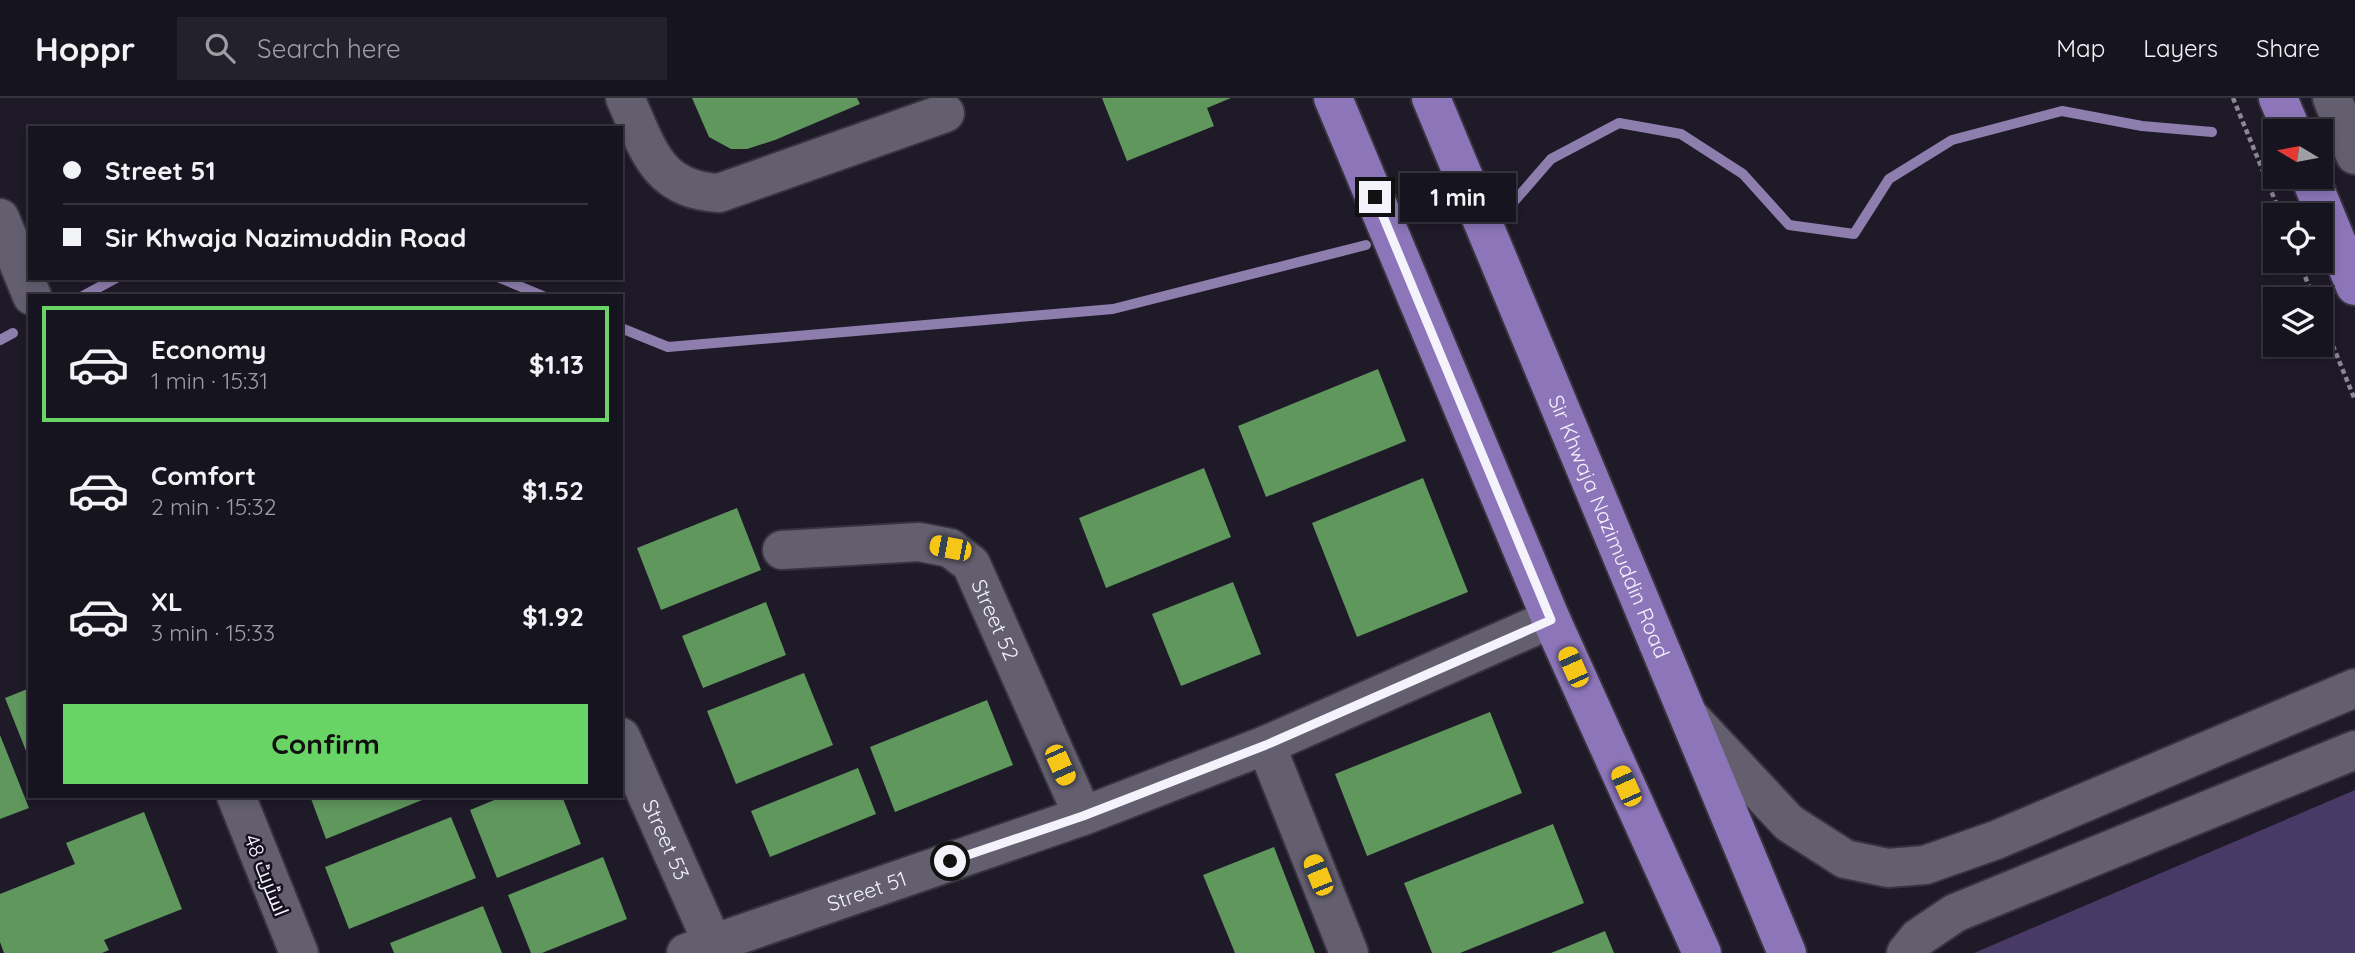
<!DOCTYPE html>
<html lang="en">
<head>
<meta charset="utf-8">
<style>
	:root { --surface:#16141e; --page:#23212b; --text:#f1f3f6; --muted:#9e9ea4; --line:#35333c; --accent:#68d465 }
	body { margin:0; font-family:Quicksand,Cairo,sans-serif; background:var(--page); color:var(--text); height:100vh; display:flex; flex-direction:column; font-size:26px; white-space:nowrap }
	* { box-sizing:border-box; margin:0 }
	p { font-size:23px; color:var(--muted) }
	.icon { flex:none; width:38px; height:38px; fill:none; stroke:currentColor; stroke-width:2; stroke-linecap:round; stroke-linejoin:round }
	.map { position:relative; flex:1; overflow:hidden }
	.panel { position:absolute; left:28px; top:196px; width:595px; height:504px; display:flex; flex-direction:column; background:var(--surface); border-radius:0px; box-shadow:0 4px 10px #0003,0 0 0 2px var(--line) }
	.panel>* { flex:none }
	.top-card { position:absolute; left:28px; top:28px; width:595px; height:154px; border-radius:0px; box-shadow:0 4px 10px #0003,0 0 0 2px var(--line); display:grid; align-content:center; height:154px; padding:0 35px; background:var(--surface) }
	.needle { width:46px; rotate:280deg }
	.fabs { position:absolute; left:2263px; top:21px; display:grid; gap:14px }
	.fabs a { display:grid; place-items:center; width:70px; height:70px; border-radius:0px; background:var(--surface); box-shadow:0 4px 10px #0003,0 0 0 2px var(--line); font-size:35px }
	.end { position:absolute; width:32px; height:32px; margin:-16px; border:9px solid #f4f2fb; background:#111; box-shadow:0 0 0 4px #111 }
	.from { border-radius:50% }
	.bubble { position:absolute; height:49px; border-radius:0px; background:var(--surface); box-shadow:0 4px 10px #0003,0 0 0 2px var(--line); font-size:23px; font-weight:700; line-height:49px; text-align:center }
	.car { position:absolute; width:21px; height:42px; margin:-21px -10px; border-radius:9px; box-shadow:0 0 5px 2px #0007; background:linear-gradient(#f5c518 24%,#345 0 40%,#f5c518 0 76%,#345 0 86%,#f5c518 0) }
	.top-card b { display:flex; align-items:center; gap:24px; height:66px; font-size:26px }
	.top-card b+b { border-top:2px solid var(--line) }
	.top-card i { width:18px; height:18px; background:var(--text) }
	ul { padding:12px 0 0; list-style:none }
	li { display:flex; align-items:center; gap:21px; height:116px; margin:0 14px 10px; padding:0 21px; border:4px solid transparent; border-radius:0px }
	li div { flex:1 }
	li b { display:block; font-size:26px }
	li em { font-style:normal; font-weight:700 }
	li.active { border-color:var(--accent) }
	li>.icon { width:63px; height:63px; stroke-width:1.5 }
	.cta { display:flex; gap:14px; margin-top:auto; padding:14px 35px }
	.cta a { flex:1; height:80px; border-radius:0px; background:var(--accent); color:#111; font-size:28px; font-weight:700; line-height:80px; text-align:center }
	header { display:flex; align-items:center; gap:42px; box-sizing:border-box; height:98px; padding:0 35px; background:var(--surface); border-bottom:2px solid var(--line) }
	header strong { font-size:33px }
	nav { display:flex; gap:38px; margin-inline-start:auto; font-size:24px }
	.search { width:490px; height:63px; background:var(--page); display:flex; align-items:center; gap:18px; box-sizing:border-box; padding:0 24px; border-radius:0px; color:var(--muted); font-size:26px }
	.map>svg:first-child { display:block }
	.green { fill:#483967 }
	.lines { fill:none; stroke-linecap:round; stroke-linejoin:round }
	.stream { stroke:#8d7ead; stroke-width:10 }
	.building { fill:#5f975d }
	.minor-casing { stroke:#38343f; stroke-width:42 }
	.major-casing { stroke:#38343f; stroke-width:42 }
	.path { stroke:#8b8894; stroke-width:4.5; stroke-dasharray:5 3.5; stroke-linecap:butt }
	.minor { stroke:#635f6f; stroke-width:38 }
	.major { stroke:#8c76b9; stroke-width:38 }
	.route { stroke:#f4f2fb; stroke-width:9 }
	.labels { text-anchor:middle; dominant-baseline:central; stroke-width:5; stroke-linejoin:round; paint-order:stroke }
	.street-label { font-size:21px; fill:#f4f2fb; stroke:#15111e }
</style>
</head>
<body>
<header>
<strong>Hoppr</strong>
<div class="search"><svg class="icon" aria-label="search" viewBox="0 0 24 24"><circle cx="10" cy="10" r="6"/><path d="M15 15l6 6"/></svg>Search here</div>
<nav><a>Map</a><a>Layers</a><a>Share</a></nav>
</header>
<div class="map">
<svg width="2355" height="855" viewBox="0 0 2355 855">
	<rect width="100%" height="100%" fill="#1e1a28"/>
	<!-- green -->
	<polygon class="green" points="2355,692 2355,855 1974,855"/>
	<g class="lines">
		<!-- stream -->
		<g class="stream">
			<polyline points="1511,107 1551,61 1619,25 1681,36 1743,76 1789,127 1854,136 1889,81 1952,42 2062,13 2142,28 2212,34"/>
			<polyline points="500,180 543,198"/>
			<polyline points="83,198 116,180"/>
			<polyline points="621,230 668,249 1113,211 1366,147"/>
			<polyline points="0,242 13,235"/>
		</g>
	</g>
	<!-- building -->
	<g class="building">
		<polygon points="692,0 857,0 860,6 775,42 747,51 731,51 709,39"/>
		<polygon points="1102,0 1231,0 1207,10 1214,28 1127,63"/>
		<polygon points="1378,271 1406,343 1266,399 1238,328"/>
		<polygon points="1204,370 1231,439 1106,490 1079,420"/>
		<polygon points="1423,380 1468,494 1357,539 1312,425"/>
		<polygon points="737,410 761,472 661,512 637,450"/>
		<polygon points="1233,484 1261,556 1181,588 1152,516"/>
		<polygon points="766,504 786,557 703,590 682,538"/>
		<polygon points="804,575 833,647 736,686 707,613"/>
		<polygon points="30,590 30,663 5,600"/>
		<polygon points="987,602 1013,667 895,714 870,649"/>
		<polygon points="1490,614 1522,695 1367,758 1335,676"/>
		<polygon points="0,637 29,710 0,721"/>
		<polygon points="858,670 876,716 770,759 751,713"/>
		<polygon points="310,698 432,698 326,741"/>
		<polygon points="504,698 562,698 581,746 497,780 470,712"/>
		<polygon points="144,714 182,811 104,842 109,852 102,855 4,855 0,844 0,796 75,766 66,745"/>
		<polygon points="451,719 476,780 349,831 325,769"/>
		<polygon points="1553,726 1584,805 1460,855 1432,855 1404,785"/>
		<polygon points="1274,749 1315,855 1235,855 1203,777"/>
		<polygon points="603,759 627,821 542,855 531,855 508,797"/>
		<polygon points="483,808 502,855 394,855 390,845"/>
		<polygon points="1605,833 1614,855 1551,855"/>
	</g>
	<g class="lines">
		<defs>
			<g id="minor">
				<path d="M625 0C648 50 656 92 719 95L945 15"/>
				<polyline points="2332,0 2355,57"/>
				<polyline points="0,120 32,198"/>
				<path id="s1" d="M782 452 919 444 950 450 971 466 1083 718"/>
				<polyline points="1689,618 1789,725 1845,761 1888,770 1925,767 1996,742 2355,590"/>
				<path id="s2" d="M621 639 712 844"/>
				<polyline points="1266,647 1349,855"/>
				<polyline points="236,698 299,855"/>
				<path id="s3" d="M686 855 1083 718 1266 647 1551 521"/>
				<polyline points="1906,855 1918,840 1955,815 2355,652"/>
			</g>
			<g id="major">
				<polyline points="1333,0 1551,521 1702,855"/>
				<path id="s4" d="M1431 0 1787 855"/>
				<polyline points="2278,0 2292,33"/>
				<polyline points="2310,79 2355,188"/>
			</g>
		</defs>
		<!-- minor casing -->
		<use href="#minor" class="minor-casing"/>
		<!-- major casing -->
		<use href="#major" class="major-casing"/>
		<!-- path -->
		<g class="path">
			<polyline points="2233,0 2281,117"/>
			<polyline points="2299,163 2314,201"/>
			<polyline points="2320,216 2355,302"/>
		</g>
		<!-- minor -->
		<use href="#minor" class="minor"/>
		<!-- major -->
		<use href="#major" class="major"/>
	</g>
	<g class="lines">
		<!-- route -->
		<polyline class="route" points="950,763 1083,718 1266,647 1551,522 1375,99"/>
	</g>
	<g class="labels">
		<!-- street labels -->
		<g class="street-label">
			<text stroke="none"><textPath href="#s4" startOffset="464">Sir Khwaja Nazimuddin Road</textPath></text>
			<text stroke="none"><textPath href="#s1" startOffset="256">Street 52</textPath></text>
			<text stroke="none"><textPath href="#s2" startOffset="112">Street 53</textPath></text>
			<text transform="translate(267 777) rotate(68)">اسٹریٹ 48</text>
			<text stroke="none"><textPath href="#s3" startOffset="191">Street 51</textPath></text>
		</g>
	</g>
</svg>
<div class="fabs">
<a><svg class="needle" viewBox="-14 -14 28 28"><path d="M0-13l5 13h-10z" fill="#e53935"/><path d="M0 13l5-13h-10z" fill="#9e9ea4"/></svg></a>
<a><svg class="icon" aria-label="locate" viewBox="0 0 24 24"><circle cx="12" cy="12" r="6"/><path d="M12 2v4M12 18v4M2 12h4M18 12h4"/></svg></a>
<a><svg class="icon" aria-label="layers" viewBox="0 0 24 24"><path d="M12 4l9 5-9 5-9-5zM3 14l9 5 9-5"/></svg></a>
</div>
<i class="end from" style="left:950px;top:763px"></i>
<i class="end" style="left:1375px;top:99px"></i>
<div class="bubble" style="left:1400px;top:75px;width:116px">1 min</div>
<i class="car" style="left:950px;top:450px;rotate:281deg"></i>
<i class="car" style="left:1573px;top:569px;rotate:336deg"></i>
<i class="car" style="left:1060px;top:667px;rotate:156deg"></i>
<i class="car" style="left:1626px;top:688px;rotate:336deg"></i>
<i class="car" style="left:1318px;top:777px;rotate:338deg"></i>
<div class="top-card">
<b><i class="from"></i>Street 51</b>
<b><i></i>Sir Khwaja Nazimuddin Road</b>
</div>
<section class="panel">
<ul>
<li class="active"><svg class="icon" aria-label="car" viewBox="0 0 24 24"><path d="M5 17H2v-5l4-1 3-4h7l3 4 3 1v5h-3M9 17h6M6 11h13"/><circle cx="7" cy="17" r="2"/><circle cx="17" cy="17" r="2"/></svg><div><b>Economy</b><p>1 min · 15:31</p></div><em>$1.13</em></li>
<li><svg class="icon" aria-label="car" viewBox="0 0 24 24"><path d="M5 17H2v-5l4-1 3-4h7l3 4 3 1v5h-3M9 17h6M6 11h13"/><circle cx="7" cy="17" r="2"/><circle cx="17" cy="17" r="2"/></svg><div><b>Comfort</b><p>2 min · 15:32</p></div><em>$1.52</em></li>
<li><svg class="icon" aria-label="car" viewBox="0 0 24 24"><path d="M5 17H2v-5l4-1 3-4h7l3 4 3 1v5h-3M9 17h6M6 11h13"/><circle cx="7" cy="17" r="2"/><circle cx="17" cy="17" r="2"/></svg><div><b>XL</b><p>3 min · 15:33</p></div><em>$1.92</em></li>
</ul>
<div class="cta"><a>Confirm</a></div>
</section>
</div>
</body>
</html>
